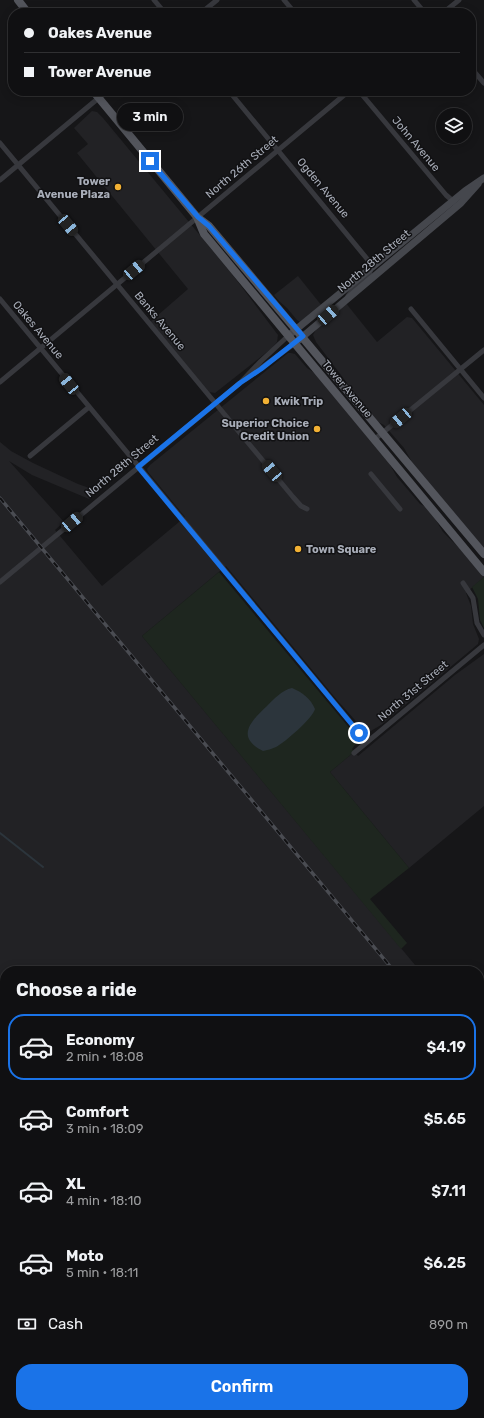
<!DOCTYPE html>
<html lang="en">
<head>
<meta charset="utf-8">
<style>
	:root { --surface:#101012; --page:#1e1e20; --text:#f1f3f6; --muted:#9c9d9f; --line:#303032; --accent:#1a73e8 }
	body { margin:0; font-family:Rubik,sans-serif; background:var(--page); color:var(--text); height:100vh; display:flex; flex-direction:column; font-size:15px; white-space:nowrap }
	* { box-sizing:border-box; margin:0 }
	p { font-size:13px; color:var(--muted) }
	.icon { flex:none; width:22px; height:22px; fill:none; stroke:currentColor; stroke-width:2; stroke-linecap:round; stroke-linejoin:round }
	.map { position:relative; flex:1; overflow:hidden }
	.details { position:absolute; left:0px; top:966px; width:484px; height:452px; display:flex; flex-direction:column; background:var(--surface); border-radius:16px 16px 0 0; box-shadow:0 2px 10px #0003,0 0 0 1px var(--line) }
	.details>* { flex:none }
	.banner { position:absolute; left:8px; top:8px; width:468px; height:88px; border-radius:16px; box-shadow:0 2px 10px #0003,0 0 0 1px var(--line); display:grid; align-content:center; height:88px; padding:0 16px; background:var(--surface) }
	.buttons { position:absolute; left:436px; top:108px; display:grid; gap:8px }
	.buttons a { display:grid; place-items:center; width:36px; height:36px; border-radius:50%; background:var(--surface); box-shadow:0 2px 10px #0003,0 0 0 1px var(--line); font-size:20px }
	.end { position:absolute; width:18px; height:18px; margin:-9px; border:5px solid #1a73e8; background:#fff; box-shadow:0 0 0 2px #fff }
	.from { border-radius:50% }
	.bubble { position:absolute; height:28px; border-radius:14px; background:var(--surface); box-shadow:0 2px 10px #0003,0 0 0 1px var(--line); font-size:13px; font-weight:600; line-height:28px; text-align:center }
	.car { position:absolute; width:12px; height:24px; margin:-12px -6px; border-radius:5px; box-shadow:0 0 3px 1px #0007; background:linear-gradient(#222 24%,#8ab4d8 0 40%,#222 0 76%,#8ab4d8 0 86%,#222 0) }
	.banner b { display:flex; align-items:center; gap:14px; height:38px; font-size:15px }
	.banner b+b { border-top:1px solid var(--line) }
	.banner i { width:10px; height:10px; background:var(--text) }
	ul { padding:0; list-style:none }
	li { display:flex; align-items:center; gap:12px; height:66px; margin:0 8px 6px; padding:0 8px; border:2px solid transparent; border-radius:16px }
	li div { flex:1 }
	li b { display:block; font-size:15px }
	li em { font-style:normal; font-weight:600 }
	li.on { border-color:var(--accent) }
	li>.icon { width:36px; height:36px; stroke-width:1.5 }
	h2 { padding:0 16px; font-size:18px; line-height:48px }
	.pay { display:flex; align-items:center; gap:10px; height:44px; padding:0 16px; font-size:15px }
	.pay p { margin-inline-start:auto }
	.primary-button { display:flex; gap:8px; margin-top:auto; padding:8px 16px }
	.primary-button a { flex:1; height:46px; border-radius:16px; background:var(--accent); color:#fff; font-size:16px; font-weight:600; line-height:46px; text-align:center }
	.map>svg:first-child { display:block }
	.built { fill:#222225 }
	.green { fill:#1e261f }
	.water { fill:#2c353c }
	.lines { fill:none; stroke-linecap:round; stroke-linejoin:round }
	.stream { stroke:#2c353c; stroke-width:2 }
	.street { stroke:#37383d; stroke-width:5 }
	.secondary { stroke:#45474d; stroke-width:7 }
	.primary { stroke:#53555c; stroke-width:8 }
	.rail-casing { stroke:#4a4c52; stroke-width:3.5 }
	.rail { stroke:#111113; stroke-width:2; stroke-dasharray:6; stroke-linecap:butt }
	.route { stroke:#1a73e8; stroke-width:5 }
	.poi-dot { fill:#f2b134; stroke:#111113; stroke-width:1.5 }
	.labels { text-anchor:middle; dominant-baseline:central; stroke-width:3; stroke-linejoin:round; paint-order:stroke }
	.street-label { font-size:11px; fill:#a8adb8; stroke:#111113 }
	.poi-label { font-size:11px; font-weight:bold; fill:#a8adb8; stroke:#111113; text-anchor:end }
</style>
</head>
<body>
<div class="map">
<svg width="484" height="1418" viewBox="0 0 484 1418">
	<rect width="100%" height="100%" fill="#161618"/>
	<!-- built -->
	<g class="built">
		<polygon points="92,111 97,112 103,118 232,274 278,335 277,342 272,348 215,393 209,392 150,322 188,289 77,153 88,144 74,128"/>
		<polygon points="298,276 322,306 300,322 297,320 287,308 279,301 274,295"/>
		<polygon points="345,302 377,342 407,317 412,318 484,405 484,549 412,462 404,448 384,425 378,422 353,391 316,342 313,335 317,328"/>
		<polygon points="288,353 291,353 295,354 307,368 316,374 389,463 397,477 420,504 426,507 434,517 443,532 452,541 460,548 484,577 466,593 471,606 473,624 479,639 478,644 381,725 369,732 366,732 362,728 337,700 226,566 142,636 420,971 5,971 5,1129 0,1123 0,442 11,451 33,463 78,484 98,491 89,499 32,475 9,461 64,522 55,530 102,586 185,517 148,472 147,469 150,465"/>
		<polygon points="484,654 484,806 409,868 330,772 354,752 358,756 455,675"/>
		<polygon points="479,1041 484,1047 484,1418 304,1418 299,1413 479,1413"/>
	</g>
	<!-- green -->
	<g class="green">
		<polygon points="219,572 356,736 357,742 352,749 354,752 330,772 409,868 370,899 407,943 401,949 142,636"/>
		<polygon points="484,577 484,628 480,620 478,599 472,587"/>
		<polygon points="5,1401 5,1413 299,1413 304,1418 0,1418 0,1405"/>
	</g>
	<!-- water -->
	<path class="water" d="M292 688C302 692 311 699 315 709 313 718 284 743 276 747 272 749 267 750 263 751 235 737 251 721 267 706 274 699 282 690 292 688Z"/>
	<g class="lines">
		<!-- stream -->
		<polyline class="stream" points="0,833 43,867"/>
		<!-- street -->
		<g class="street">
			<polyline points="154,0 165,13"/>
			<polyline points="284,0 295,13"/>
			<polyline points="414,0 425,13"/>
			<polyline points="201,13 217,0"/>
			<polyline points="443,13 459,0"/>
			<polyline points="471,68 484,83"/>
			<path d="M229 91 368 260C376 273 365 278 356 286 353 289 351 292 348 296"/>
			<polyline points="359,91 446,195 454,202"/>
			<polyline points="0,143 293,497 301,506 307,509"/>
			<polyline points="0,180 107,91"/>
			<polyline points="0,299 367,742"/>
			<polyline points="411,309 484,398"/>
			<polyline points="246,379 294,344"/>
			<polyline points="0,382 349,91"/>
			<polyline points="375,439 484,350"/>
			<polyline points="30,456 89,407"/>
			<polyline points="371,474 400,509"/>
			<polyline points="0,582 240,383 261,361 288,336"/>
			<polyline points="463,583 473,598 477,623 484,635"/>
			<polyline points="354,753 484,645"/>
			<polyline points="0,1123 5,1129"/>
			<polyline points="0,1380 5,1381"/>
			<polyline points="26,1413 26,1418"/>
			<polyline points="150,1413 154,1418"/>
		</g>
		<!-- secondary -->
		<g class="secondary">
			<polyline points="288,336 465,191 484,178"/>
			<polyline points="294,344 461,203 478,184"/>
		</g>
		<!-- primary -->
		<g class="primary">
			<polyline points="18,0 28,13"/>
			<polyline points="93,91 197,217 209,226 484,554"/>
			<polyline points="197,217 204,234 214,246 484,572"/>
		</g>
		<defs>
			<g id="rail">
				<polyline points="0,498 394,971"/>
				<polyline points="0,1038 5,1044"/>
				<polyline points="479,1074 484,1080"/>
				<polyline points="311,1413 316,1418"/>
			</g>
		</defs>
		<!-- rail casing -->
		<use href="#rail" class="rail-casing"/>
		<!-- rail -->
		<use href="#rail" class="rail"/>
	</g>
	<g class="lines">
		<!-- route -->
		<polyline class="route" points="150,161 198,217 209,226 303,336 261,369 240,383 138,467 359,733"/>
	</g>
	<!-- markers -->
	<g class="poi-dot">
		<circle cx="118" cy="187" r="4"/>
		<circle cx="266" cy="401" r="4"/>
		<circle cx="317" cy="429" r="4"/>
		<circle cx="298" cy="549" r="4"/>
	</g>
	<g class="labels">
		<!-- street labels -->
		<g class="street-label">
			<text transform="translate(416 144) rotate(50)">John Avenue</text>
			<text transform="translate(242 167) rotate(-40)">North 26th Street</text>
			<text transform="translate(323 188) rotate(50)">Ogden Avenue</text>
			<text transform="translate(374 261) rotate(-40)">North 28th Street</text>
			<text transform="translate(160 321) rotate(50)">Banks Avenue</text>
			<text transform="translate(38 330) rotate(50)">Oakes Avenue</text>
			<text transform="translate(347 389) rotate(50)">Tower Avenue</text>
			<text transform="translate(122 466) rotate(-40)">North 28th Street</text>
			<text transform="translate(413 691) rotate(-40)">North 31st Street</text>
		</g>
		<!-- poi labels -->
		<g class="poi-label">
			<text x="110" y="181">Tower<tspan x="110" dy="13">Avenue Plaza</tspan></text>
			<text x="274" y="401" text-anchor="start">Kwik Trip</text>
			<text x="309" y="423">Superior Choice<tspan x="309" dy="13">Credit Union</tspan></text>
			<text x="306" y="549" text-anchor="start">Town Square</text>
		</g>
	</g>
</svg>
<div class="buttons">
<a><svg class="icon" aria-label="layers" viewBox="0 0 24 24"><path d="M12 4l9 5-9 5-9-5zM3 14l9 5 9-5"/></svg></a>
</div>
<i class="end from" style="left:359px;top:733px"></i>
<i class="end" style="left:150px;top:161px"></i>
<div class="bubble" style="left:117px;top:103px;width:66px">3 min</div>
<i class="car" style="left:68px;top:225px;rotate:140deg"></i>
<i class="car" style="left:134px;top:270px;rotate:50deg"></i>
<i class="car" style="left:328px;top:315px;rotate:49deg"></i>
<i class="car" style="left:69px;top:384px;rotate:321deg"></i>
<i class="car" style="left:401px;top:418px;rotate:230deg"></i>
<i class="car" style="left:272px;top:471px;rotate:320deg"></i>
<i class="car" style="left:72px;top:522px;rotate:50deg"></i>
<div class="banner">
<b><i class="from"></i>Oakes Avenue</b>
<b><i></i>Tower Avenue</b>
</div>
<section class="details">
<h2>Choose a ride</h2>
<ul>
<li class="on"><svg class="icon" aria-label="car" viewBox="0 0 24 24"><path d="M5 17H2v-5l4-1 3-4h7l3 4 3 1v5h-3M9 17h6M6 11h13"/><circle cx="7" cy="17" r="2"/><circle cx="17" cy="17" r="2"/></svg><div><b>Economy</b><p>2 min · 18:08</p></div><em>$4.19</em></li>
<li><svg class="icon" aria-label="car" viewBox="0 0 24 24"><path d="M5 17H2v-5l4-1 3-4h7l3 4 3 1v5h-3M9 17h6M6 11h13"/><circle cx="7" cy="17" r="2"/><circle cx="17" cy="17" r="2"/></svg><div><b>Comfort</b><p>3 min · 18:09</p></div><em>$5.65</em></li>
<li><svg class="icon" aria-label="car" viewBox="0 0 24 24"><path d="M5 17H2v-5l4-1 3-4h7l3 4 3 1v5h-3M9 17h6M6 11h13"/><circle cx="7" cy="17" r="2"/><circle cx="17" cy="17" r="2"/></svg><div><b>XL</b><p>4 min · 18:10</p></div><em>$7.11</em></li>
<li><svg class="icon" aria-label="car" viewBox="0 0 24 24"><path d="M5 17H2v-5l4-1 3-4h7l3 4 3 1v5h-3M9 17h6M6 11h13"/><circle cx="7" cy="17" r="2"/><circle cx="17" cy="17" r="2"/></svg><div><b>Moto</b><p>5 min · 18:11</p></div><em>$6.25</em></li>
</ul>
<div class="pay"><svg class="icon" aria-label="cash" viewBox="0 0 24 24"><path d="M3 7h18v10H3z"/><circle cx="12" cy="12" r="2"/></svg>Cash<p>890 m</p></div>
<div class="primary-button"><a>Confirm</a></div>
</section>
</div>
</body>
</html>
